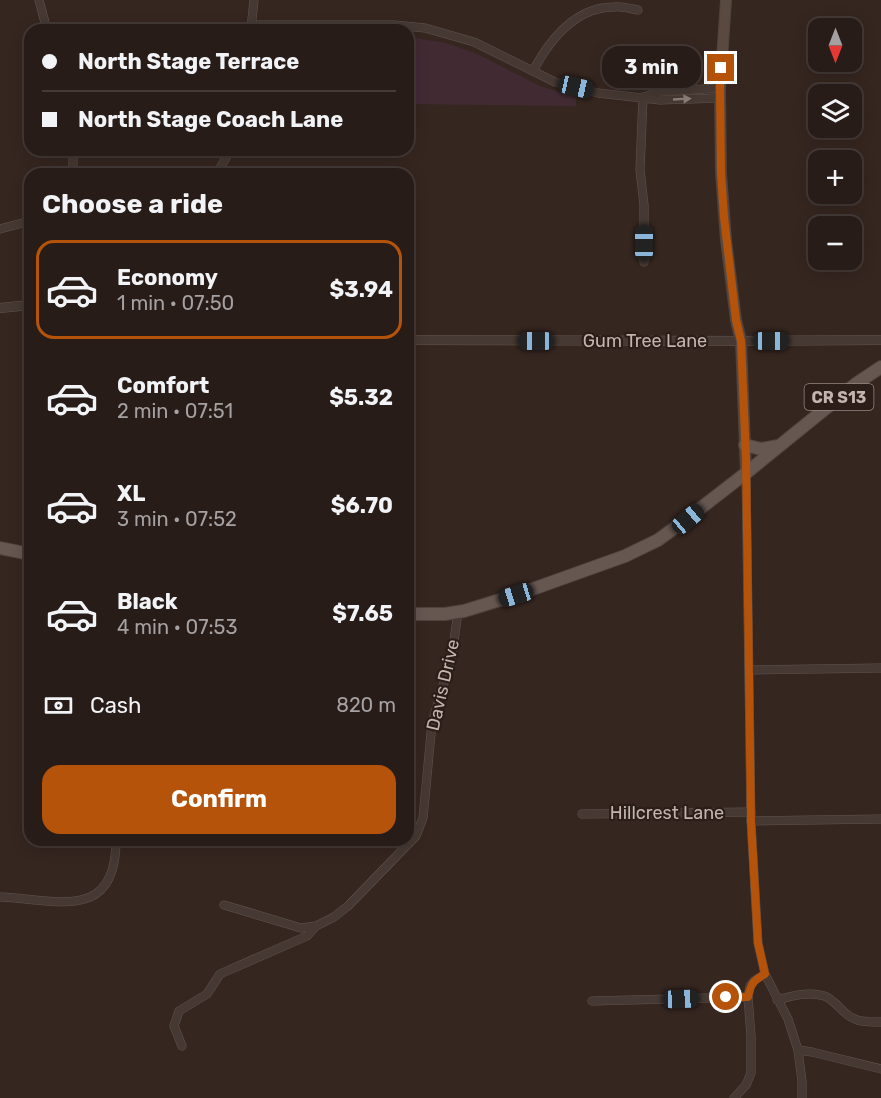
<!DOCTYPE html>
<html lang="en">
<head>
<meta charset="utf-8">
<style>
	:root { --surface:#281c18; --page:#302521; --text:#f1f3f6; --muted:#a5a1a2; --line:#443a37; --accent:#b45309 }
	body { margin:0; font-family:Rubik,sans-serif; background:var(--page); color:var(--text); height:100vh; display:flex; flex-direction:column; font-size:22px; white-space:nowrap }
	* { box-sizing:border-box; margin:0 }
	p { font-size:20px; color:var(--muted) }
	.icon { flex:none; width:33px; height:33px; fill:none; stroke:currentColor; stroke-width:2; stroke-linecap:round; stroke-linejoin:round }
	.map { position:relative; flex:1; overflow:hidden }
	.panel { position:absolute; left:24px; top:168px; width:390px; height:678px; display:flex; flex-direction:column; background:var(--surface); border-radius:18px; box-shadow:0 3px 15px #0003,0 0 0 2px var(--line) }
	.panel>* { flex:none }
	.hud { position:absolute; left:24px; top:24px; width:390px; height:132px; border-radius:18px; box-shadow:0 3px 15px #0003,0 0 0 2px var(--line); display:grid; align-content:center; height:132px; padding:0 18px; background:var(--surface) }
	.needle { width:39px; rotate:180deg }
	.tools { position:absolute; left:808px; top:18px; display:grid; gap:12px }
	.tools a { display:grid; place-items:center; width:54px; height:54px; border-radius:12px; background:var(--surface); box-shadow:0 3px 15px #0003,0 0 0 2px var(--line); font-size:30px }
	.end { position:absolute; width:27px; height:27px; margin:-14px; border:8px solid #b45309; background:#fff; box-shadow:0 0 0 3px #fff }
	.from { border-radius:50% }
	.bubble { position:absolute; height:42px; border-radius:18px; background:var(--surface); box-shadow:0 3px 15px #0003,0 0 0 2px var(--line); font-size:20px; font-weight:700; line-height:42px; text-align:center }
	.car { position:absolute; width:18px; height:36px; margin:-18px -9px; border-radius:8px; box-shadow:0 0 4px 2px #0007; background:linear-gradient(#222 24%,#8ab4d8 0 40%,#222 0 76%,#8ab4d8 0 86%,#222 0) }
	.hud b { display:flex; align-items:center; gap:21px; height:57px; font-size:22px }
	.hud b+b { border-top:2px solid var(--line) }
	.hud i { width:15px; height:15px; background:var(--text) }
	ul { padding:0; list-style:none }
	li { display:flex; align-items:center; gap:18px; height:99px; margin:0 12px 9px; padding:0 6px; border:3px solid transparent; border-radius:18px }
	li div { flex:1 }
	li b { display:block; font-size:22px }
	li em { font-style:normal; font-weight:700 }
	li.on { border-color:var(--accent) }
	li>.icon { width:54px; height:54px; stroke-width:1.5 }
	h2 { padding:0 18px; font-size:27px; line-height:72px }
	.pay { display:flex; align-items:center; gap:15px; height:66px; padding:0 18px; font-size:22px }
	.pay p { margin-inline-start:auto }
	.button { display:flex; gap:12px; margin-top:auto; padding:12px 18px }
	.button a { flex:1; height:69px; border-radius:18px; background:var(--accent); color:#fff; font-size:24px; font-weight:700; line-height:69px; text-align:center }
	.map>svg:first-child { display:block }
	.green { fill:#422a33 }
	.lines { fill:none; stroke-linecap:round; stroke-linejoin:round }
	.minor-casing { stroke:#61544e; stroke-width:9 }
	.tertiary-casing { stroke:#61544e; stroke-width:10 }
	.secondary-casing { stroke:#50423d; stroke-width:12 }
	.primary-casing { stroke:#50423d; stroke-width:14 }
	.minor { stroke:#463933; stroke-width:8 }
	.tertiary { stroke:#463933; stroke-width:9 }
	.secondary { stroke:#594941; stroke-width:10 }
	.primary { stroke:#665751; stroke-width:12 }
	.oneway { fill:#8b7d76 }
	.route { stroke:#b45309; stroke-width:8 }
	.labels { text-anchor:middle; dominant-baseline:central; stroke-width:4.5; stroke-linejoin:round; paint-order:stroke }
	.shield { fill:#2b1e19; stroke:#958781; stroke-width:1.5 }
	.shield-label { font-size:16px; font-weight:bold; fill:#c3b4ad }
	.street-label { font-size:18px; fill:#c3b4ad; stroke:#2b1e19 }
</style>
</head>
<body>
<div class="map">
<svg width="881" height="1098" viewBox="0 0 881 1098">
	<rect width="100%" height="100%" fill="#362620"/>
	<!-- green -->
	<polygon class="green" points="408,37 446,43 477,54 540,86 576,97 576,106 408,104"/>
	<g class="lines">
		<defs>
			<g id="minor">
				<polyline points="39,0 47,30"/>
				<polyline points="251,25 394,25 425,28 474,42 555,82 598,93 660,100 720,98"/>
				<polyline points="251,29 254,0"/>
				<path d="M533 71C550 39 575 7 614 7 622 6 631 9 638 10"/>
				<polyline points="643,97 640,170 644,205 644,262"/>
				<polyline points="645,97 658,92 720,88"/>
				<polyline points="73,150 73,174"/>
				<polyline points="217,174 230,150"/>
				<polyline points="0,229 30,221"/>
				<polyline points="746,473 751,821 758,943 765,974 788,1019 798,1050 802,1081 802,1098"/>
				<polyline points="750,670 881,668"/>
				<polyline points="582,814 751,812"/>
				<polyline points="751,821 881,819"/>
				<path d="M0 897C56 899 116 923 116 840"/>
				<polyline points="224,905 301,928 316,926 334,917 348,906 416,836 423,818 432,723 452,655 458,612"/>
				<path d="M777 1000C791 996 810 991 824 996 829 997 835 1003 839 1007 853 1022 861 1022 881 1022"/>
				<polyline points="592,1001 748,997"/>
				<polyline points="182,1046 174,1026 179,1011 207,994 220,974 307,936 316,926"/>
				<polyline points="798,1050 812,1052 881,1069"/>
				<polyline points="734,1098 746,1085 751,1073 751,1036 748,997 750,986 755,980 765,974"/>
			</g>
			<g id="tertiary">
				<polyline points="0,308 30,305"/>
				<polyline points="408,340 741,341 881,340"/>
			</g>
			<polyline id="secondary" points="726,0 720,88 721,173 726,240 736,320 741,341 746,473"/>
			<g id="primary">
				<polyline points="745,445 761,449 778,446"/>
				<polyline points="0,548 30,554"/>
				<polyline points="408,614 445,614 464,611 516,595 625,556 658,540 684,521 746,473 857,383 881,367"/>
			</g>
		</defs>
		<!-- minor casing -->
		<use href="#minor" class="minor-casing"/>
		<!-- tertiary casing -->
		<use href="#tertiary" class="tertiary-casing"/>
		<!-- secondary casing -->
		<use href="#secondary" class="secondary-casing"/>
		<!-- primary casing -->
		<use href="#primary" class="primary-casing"/>
		<!-- minor -->
		<use href="#minor" class="minor"/>
		<!-- tertiary -->
		<use href="#tertiary" class="tertiary"/>
		<!-- secondary -->
		<use href="#secondary" class="secondary"/>
		<!-- primary -->
		<use href="#primary" class="primary"/>
	</g>
	<!-- one-way arrows -->
	<defs><path id="oneway-solid" d="M-6-.8H1V-3.2L6.5 0L1 3.2V.8H-6Z" transform="scale(1.5)"/></defs>
	<use class="oneway" href="#oneway-solid" transform="translate(682 99) rotate(-3)"/>
	<g class="lines">
		<!-- route -->
		<path class="route" d="M721 68 720 88 721 173 724 217 736 320 741 341 746 458 751 821 758 943 765 974C753 981 751 983 748 997H726"/>
	</g>
	<g class="labels">
		<!-- shield labels -->
		<rect class="shield" x="804.5" y="384" width="69" height="26" rx="4.5"/>
		<g class="shield-label">
			<text x="839" y="397">CR S13</text>
		</g>
		<!-- street labels -->
		<g class="street-label">
			<text x="645" y="341">Gum Tree Lane</text>
			<text transform="translate(443 685) rotate(-77)">Davis Drive</text>
			<text x="667" y="813">Hillcrest Lane</text>
		</g>
	</g>
</svg>
<div class="tools">
<a><svg class="needle" viewBox="-14 -14 28 28"><path d="M0-13l5 13h-10z" fill="#e53935"/><path d="M0 13l5-13h-10z" fill="#a5a1a2"/></svg></a>
<a><svg class="icon" aria-label="layers" viewBox="0 0 24 24"><path d="M12 4l9 5-9 5-9-5zM3 14l9 5 9-5"/></svg></a>
<a>+</a>
<a>−</a>
</div>
<i class="end from" style="left:726px;top:997px"></i>
<i class="end" style="left:721px;top:68px"></i>
<div class="bubble" style="left:602px;top:46px;width:99px">3 min</div>
<i class="car" style="left:576px;top:87px;rotate:103deg"></i>
<i class="car" style="left:644px;top:243px;rotate:0deg"></i>
<i class="car" style="left:536px;top:341px;rotate:270deg"></i>
<i class="car" style="left:771px;top:341px;rotate:90deg"></i>
<i class="car" style="left:688px;top:519px;rotate:50deg"></i>
<i class="car" style="left:516px;top:595px;rotate:253deg"></i>
<i class="car" style="left:681px;top:999px;rotate:88deg"></i>
<div class="hud">
<b><i class="from"></i>North Stage Terrace</b>
<b><i></i>North Stage Coach Lane</b>
</div>
<section class="panel">
<h2>Choose a ride</h2>
<ul>
<li class="on"><svg class="icon" aria-label="car" viewBox="0 0 24 24"><path d="M5 17H2v-5l4-1 3-4h7l3 4 3 1v5h-3M9 17h6M6 11h13"/><circle cx="7" cy="17" r="2"/><circle cx="17" cy="17" r="2"/></svg><div><b>Economy</b><p>1 min · 07:50</p></div><em>$3.94</em></li>
<li><svg class="icon" aria-label="car" viewBox="0 0 24 24"><path d="M5 17H2v-5l4-1 3-4h7l3 4 3 1v5h-3M9 17h6M6 11h13"/><circle cx="7" cy="17" r="2"/><circle cx="17" cy="17" r="2"/></svg><div><b>Comfort</b><p>2 min · 07:51</p></div><em>$5.32</em></li>
<li><svg class="icon" aria-label="car" viewBox="0 0 24 24"><path d="M5 17H2v-5l4-1 3-4h7l3 4 3 1v5h-3M9 17h6M6 11h13"/><circle cx="7" cy="17" r="2"/><circle cx="17" cy="17" r="2"/></svg><div><b>XL</b><p>3 min · 07:52</p></div><em>$6.70</em></li>
<li><svg class="icon" aria-label="car" viewBox="0 0 24 24"><path d="M5 17H2v-5l4-1 3-4h7l3 4 3 1v5h-3M9 17h6M6 11h13"/><circle cx="7" cy="17" r="2"/><circle cx="17" cy="17" r="2"/></svg><div><b>Black</b><p>4 min · 07:53</p></div><em>$7.65</em></li>
</ul>
<div class="pay"><svg class="icon" aria-label="cash" viewBox="0 0 24 24"><path d="M3 7h18v10H3z"/><circle cx="12" cy="12" r="2"/></svg>Cash<p>820 m</p></div>
<div class="button"><a>Confirm</a></div>
</section>
</div>
</body>
</html>
